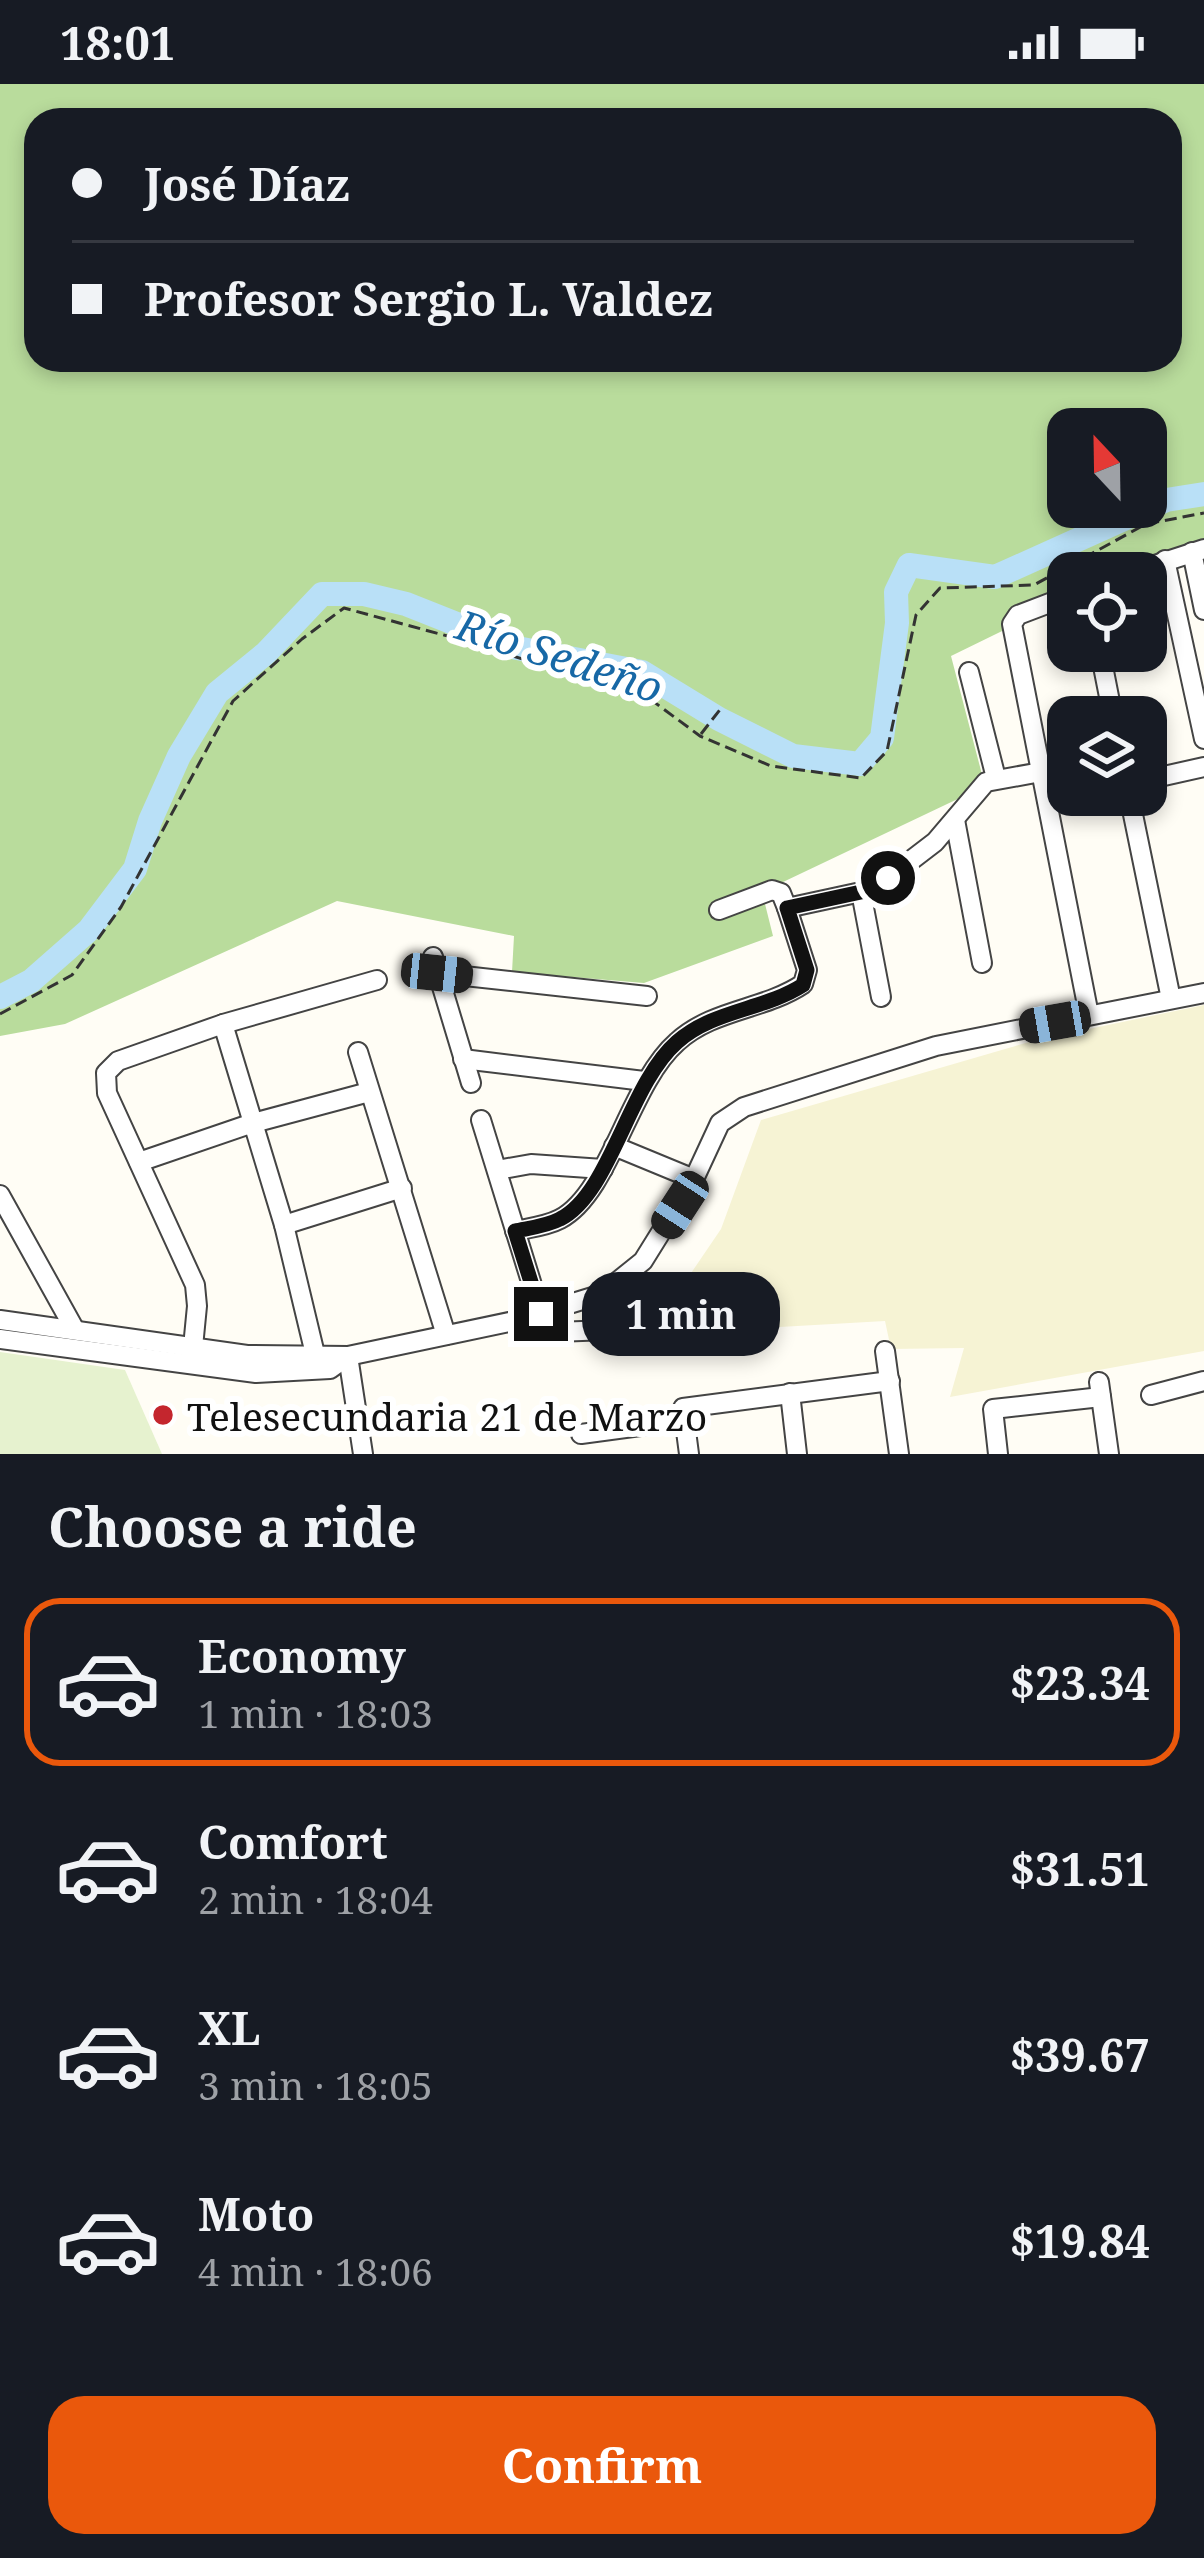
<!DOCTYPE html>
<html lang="en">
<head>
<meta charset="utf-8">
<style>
	:root { --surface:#171b24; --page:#20242c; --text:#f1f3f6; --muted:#9ea1a6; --line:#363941; --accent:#ea580c }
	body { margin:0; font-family:"Noto Serif",serif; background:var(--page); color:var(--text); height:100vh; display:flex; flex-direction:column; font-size:45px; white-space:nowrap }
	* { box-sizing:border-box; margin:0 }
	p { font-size:39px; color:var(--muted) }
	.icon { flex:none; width:66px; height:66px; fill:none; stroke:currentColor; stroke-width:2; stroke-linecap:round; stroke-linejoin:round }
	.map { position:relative; height:1370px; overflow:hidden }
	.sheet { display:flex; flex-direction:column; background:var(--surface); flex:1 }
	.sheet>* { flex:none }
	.banner { position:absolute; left:24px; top:24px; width:1158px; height:264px; border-radius:36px; box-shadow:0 6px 18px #0003; display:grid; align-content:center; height:264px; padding:0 48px; background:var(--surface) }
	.needle { width:78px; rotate:338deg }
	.controls { position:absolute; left:1047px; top:324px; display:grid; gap:24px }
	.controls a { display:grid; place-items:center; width:120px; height:120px; border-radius:24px; background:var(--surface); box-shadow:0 6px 18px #0003; font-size:60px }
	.end { position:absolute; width:54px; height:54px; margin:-27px; border:15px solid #111; background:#fff; box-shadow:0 0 0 6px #fff }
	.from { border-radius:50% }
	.bubble { position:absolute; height:84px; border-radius:36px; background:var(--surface); box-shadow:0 6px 18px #0003; font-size:39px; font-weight:700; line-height:84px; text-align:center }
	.car { position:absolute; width:36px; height:72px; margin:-36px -18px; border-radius:15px; box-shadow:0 0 9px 3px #0007; background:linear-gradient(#222 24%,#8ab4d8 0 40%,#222 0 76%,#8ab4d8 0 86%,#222 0) }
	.banner b { display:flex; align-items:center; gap:42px; height:114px; font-size:45px }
	.banner b+b { border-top:3px solid var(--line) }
	.banner i { width:30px; height:30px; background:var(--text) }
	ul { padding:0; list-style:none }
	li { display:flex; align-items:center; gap:36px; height:168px; margin:0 24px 18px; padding:0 24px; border:6px solid transparent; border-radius:36px }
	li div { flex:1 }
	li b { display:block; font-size:45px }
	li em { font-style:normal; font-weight:700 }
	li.on { border-color:var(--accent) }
	li>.icon { width:108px; height:108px; stroke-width:1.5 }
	h2 { padding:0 48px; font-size:54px; line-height:144px }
	.primary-button { display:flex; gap:24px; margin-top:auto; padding:24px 48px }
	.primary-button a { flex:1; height:138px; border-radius:36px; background:var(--accent); color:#fff; font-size:48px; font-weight:700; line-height:138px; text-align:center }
	.status { display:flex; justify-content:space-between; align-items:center; height:84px; padding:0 60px; background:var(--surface); direction:ltr }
	.status svg { height:33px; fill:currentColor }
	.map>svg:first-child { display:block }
	.farmland { fill:#f6f3d4 }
	.forest { fill:#b9dc9c; fill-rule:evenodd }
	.pitch { fill:#e6f2cf }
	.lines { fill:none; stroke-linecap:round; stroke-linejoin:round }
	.river { stroke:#b9e0f7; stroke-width:24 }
	.minor-casing { stroke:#444; stroke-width:22 }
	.path { stroke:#333; stroke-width:3; stroke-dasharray:12 6; stroke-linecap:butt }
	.minor { stroke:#fff; stroke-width:18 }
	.route { stroke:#111; stroke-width:15 }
	.poi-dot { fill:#c4262e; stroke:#fff; stroke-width:4.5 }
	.labels { text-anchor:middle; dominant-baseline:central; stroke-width:12; stroke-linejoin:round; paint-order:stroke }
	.poi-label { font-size:39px; fill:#111; stroke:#fff; text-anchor:start }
	.water-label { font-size:42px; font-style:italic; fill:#1768a6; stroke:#fff }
</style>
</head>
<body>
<div class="status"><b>18:01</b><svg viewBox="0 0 49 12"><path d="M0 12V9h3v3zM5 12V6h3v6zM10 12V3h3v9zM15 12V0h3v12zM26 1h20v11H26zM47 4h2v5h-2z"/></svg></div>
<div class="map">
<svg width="1204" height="1370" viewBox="0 0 1204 1370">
	<rect width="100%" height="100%" fill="#fffdf5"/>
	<!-- farmland -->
	<polygon class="farmland" points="1204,921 1204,1267 950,1313 964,1264 891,1265 885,1237 674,1249 668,1223 721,1145 761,1036 1036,956"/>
	<!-- forest -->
	<path class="forest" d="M0 0H1204V464L1121 489H1068V515L951 572 985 702 762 808 773 852 644 899 512 888 514 852 337 817 65 940 0 952ZM36 36H1170V276H36ZM1068 345H1146V423H1068Z"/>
	<!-- pitch -->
	<polygon class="pitch" points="0,1268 125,1286 162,1370 0,1370"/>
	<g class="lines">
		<!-- river -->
		<polyline class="river" points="0,913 31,897 89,846 135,785 150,737 179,672 217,609 266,569 322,510 364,510 406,520 517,564 642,588 719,635 793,672 860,680 882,654 897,539 896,508 909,481 995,493 1166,416 1204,410"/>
		<defs>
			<g id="minor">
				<polyline points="1192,468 1204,526"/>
				<polyline points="1165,476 1204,655"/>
				<polyline points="1130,489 1204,465"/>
				<polyline points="1068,512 1018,531 1012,540 1089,931"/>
				<polyline points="1100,567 1113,633"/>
				<polyline points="969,588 996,694"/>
				<polyline points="1146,696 1204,683"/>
				<polyline points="1129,711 1171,915"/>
				<polyline points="1047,716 1073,711"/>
				<polyline points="955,736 982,879"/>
				<polyline points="861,808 881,913"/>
				<polyline points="719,826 772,806 781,809 787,824"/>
				<polyline points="433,873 471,999"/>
				<polyline points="437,889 647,912"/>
				<polyline points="223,940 284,1141 315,1270"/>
				<polyline points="358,968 446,1251"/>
				<polyline points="463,975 644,997"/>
				<polyline points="481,1036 541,1230"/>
				<polyline points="614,1062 694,1095"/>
				<polyline points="139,1078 253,1039 369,1008"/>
				<polyline points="497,1086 531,1080 603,1085"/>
				<polyline points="0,1111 75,1246"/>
				<polyline points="284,1141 402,1104"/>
				<path d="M515 1147C529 1144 547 1142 560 1135 610 1109 629 1000 677 958 713 925 764 926 803 900L807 886 787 824 861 808 888 794 935 758 986 698 1041 688"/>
				<polyline points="0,1236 247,1271 348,1272 514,1237 602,1210 643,1177 694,1095 720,1039 744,1023 936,962 1204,909"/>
				<polyline points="514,1237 530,1249 660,1244"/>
				<polyline points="0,1255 256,1289 330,1285 348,1272"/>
				<polyline points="193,1263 197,1222 195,1201 107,1009 106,989 118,977 223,940 377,896"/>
				<polyline points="885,1267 899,1370"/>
				<polyline points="348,1272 363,1370"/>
				<polyline points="1099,1298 1109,1370"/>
				<polyline points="790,1309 797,1370"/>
				<polyline points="1151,1311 1204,1297"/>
				<polyline points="581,1350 685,1336"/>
				<polyline points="689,1370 683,1324 890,1297"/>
				<polyline points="998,1370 993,1325 1101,1313"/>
			</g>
		</defs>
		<!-- minor casing -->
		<use href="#minor" class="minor-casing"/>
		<!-- path -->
		<g class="path">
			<polyline points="1079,479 1082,489"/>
			<polyline points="701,650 722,623"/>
			<polyline points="0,930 72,891 121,823 233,617 302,555 344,524 462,556 650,615 700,652 771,682 861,694 887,667 916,531 940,504 1034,501 1146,440 1204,429"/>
		</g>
		<!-- minor -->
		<use href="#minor" class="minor"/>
	</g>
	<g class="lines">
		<!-- route -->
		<path class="route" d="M541 1230 515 1147C529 1144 547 1142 560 1135 611 1109 628 1001 677 958 713 926 764 926 803 901L807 886 787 824 861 808 888 794"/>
	</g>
	<!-- markers -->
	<circle class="poi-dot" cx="163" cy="1331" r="12"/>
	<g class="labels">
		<!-- poi labels -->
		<g class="poi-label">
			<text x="187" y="1331">Telesecundaria 21 de Marzo</text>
		</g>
		<!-- water labels -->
		<g class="water-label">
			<text transform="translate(560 571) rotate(18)">Río Sedeño</text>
		</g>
	</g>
</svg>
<div class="controls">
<a><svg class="needle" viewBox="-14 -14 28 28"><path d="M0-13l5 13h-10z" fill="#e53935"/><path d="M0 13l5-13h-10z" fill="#9ea1a6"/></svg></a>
<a><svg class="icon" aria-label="locate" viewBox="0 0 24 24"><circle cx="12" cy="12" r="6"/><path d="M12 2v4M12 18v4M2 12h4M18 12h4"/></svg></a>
<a><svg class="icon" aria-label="layers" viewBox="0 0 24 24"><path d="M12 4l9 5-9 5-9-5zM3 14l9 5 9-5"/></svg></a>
</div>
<i class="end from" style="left:888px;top:794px"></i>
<i class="end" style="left:541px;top:1230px"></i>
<div class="bubble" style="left:582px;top:1188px;width:198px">1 min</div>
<i class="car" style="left:437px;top:889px;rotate:96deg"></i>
<i class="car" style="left:1055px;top:938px;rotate:260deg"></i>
<i class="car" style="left:680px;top:1121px;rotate:213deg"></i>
<div class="banner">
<b><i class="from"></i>José Díaz</b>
<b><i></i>Profesor Sergio L. Valdez</b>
</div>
</div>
<section class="sheet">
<h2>Choose a ride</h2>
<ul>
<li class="on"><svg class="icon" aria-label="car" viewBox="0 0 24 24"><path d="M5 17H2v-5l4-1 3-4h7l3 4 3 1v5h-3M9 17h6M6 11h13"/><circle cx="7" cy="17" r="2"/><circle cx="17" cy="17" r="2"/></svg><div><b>Economy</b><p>1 min · 18:03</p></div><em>$23.34</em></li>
<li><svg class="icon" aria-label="car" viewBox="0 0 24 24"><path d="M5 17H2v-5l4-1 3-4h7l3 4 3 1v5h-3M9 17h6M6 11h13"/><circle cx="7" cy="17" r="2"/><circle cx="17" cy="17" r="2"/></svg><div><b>Comfort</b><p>2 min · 18:04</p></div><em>$31.51</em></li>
<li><svg class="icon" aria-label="car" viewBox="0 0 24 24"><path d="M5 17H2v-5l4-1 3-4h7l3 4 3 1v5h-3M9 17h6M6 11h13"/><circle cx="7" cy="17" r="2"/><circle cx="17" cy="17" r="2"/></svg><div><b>XL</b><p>3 min · 18:05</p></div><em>$39.67</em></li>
<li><svg class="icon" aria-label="car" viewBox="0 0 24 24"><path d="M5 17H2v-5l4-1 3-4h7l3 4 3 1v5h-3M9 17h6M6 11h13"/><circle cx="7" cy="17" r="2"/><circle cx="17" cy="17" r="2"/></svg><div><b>Moto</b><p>4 min · 18:06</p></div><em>$19.84</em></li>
</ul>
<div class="primary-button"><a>Confirm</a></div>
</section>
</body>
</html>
